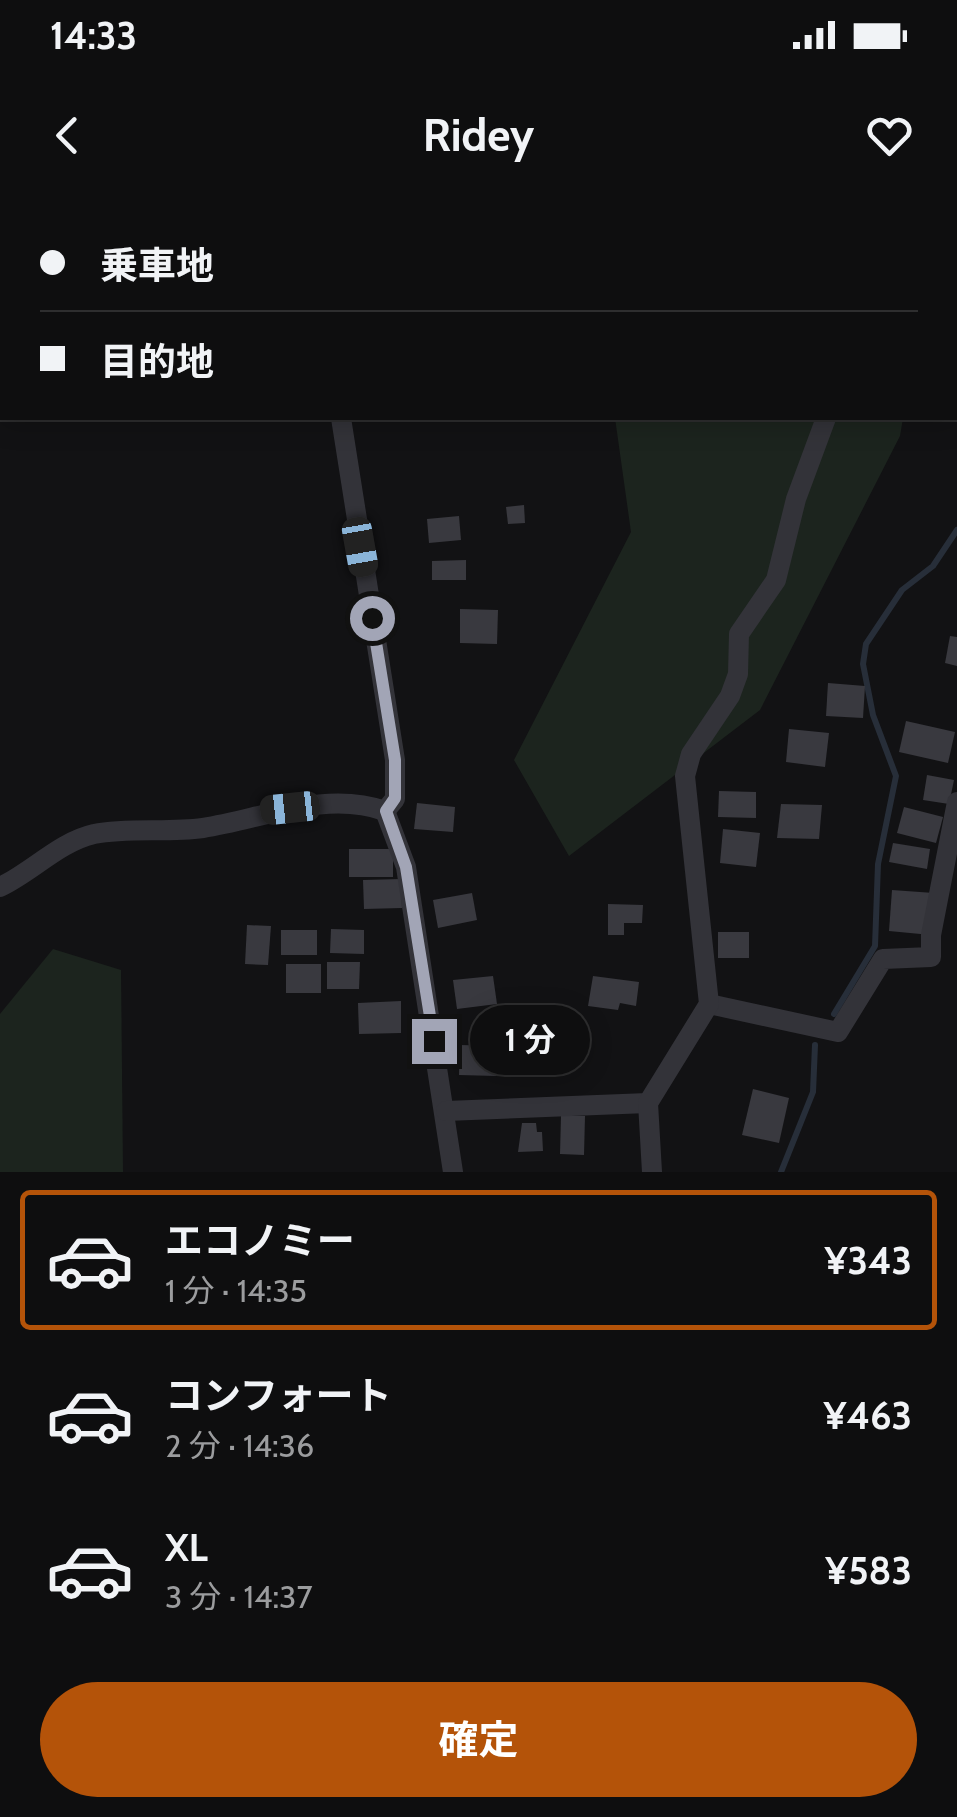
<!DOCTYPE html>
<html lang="ja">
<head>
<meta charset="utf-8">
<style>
	:root { --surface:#0e0e0f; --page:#1c1c1d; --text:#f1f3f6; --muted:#9b9c9e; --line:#2e2e2f; --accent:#b45309 }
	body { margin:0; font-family:Cabin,"Noto Sans JP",sans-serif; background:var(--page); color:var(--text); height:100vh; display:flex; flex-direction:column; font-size:38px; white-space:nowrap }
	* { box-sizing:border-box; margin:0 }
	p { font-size:32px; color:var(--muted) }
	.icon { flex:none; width:55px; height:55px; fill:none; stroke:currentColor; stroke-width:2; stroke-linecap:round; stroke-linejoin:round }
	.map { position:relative; height:972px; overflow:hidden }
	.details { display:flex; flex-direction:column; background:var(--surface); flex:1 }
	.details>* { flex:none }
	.guide { position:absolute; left:0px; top:0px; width:958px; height:220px; box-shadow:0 5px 25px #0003,0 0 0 2px var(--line); display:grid; align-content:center; height:220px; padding:0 40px; background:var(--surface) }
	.end { position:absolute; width:45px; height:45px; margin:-22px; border:12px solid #a2a5b6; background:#111; box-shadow:0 0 0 5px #111 }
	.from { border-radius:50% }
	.bubble { position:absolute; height:70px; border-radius:35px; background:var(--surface); box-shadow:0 5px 25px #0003,0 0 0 2px var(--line); font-size:32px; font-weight:700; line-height:70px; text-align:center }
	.car { position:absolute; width:30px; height:60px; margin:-30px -15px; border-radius:12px; box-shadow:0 0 8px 2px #0007; background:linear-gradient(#222 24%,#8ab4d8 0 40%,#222 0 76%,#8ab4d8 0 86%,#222 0) }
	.guide b { display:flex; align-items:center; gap:35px; height:95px; font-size:38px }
	.guide b+b { border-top:2px solid var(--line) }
	.guide i { width:25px; height:25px; background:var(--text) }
	ul { padding:18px 0 0; list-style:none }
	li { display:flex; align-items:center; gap:30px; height:140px; margin:0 20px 15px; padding:0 20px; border:5px solid transparent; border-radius:10px }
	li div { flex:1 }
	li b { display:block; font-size:38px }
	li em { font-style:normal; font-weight:700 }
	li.active { border-color:var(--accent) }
	li>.icon { width:90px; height:90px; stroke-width:1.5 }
	.button { display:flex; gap:20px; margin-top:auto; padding:20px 40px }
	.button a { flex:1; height:115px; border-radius:60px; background:var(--accent); color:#fff; font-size:40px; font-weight:700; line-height:115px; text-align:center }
	.status { display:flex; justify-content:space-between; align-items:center; height:70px; padding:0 50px; background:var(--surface); direction:ltr }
	.status svg { height:28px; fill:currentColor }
	header { display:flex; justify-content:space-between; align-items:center; height:130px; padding:0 40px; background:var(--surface); font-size:45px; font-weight:700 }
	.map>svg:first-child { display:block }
	.green { fill:#1c241e }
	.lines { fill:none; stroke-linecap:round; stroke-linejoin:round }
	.stream { stroke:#272e39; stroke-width:6 }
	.building { fill:#39393f }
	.minor { stroke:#333339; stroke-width:20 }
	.route { stroke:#a2a5b6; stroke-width:12 }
</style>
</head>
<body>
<div class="status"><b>14:33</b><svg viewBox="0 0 49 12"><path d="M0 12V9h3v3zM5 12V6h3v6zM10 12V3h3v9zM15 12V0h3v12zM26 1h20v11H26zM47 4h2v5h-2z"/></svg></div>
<header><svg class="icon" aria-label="back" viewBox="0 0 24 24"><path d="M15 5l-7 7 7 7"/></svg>Ridey<svg class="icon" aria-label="heart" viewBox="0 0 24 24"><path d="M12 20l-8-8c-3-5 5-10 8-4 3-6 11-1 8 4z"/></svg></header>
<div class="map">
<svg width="957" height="972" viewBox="0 0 957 972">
	<rect width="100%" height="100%" fill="#121214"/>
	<!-- green -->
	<g class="green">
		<polygon points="615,218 903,218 900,236 760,510 569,656 514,560 631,332"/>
		<polygon points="53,749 121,770 123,972 0,972 0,814"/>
	</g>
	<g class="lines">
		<!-- stream -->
		<g class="stream">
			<polyline points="834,814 875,746 878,664 896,576 873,515 863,464 866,444 902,390 933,366 957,330"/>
			<polyline points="781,972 813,892 815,845"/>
		</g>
	</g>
	<!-- building -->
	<g class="building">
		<polygon points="524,305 525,323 508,324 506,307"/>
		<polygon points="459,316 461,340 429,343 427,319"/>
		<polygon points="466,360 466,380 432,380 432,361"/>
		<polygon points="460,409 498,410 497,444 460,443"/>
		<polygon points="950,436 957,437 957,466 945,463"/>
		<polygon points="828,483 865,486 863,518 826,516"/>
		<polygon points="906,521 955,532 948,563 899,552"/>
		<polygon points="789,529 829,533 825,567 786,562"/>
		<polygon points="927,575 954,580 949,604 923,600"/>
		<polygon points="719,591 756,592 756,618 718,617"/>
		<polygon points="417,603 455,607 453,632 414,629"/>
		<polygon points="781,604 822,605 819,639 777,638"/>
		<polygon points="904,607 943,617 936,643 897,633"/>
		<polygon points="723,629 760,633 756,667 720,663"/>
		<polygon points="893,643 930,649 927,669 889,662"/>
		<rect x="349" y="649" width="44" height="28"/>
		<polygon points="401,679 402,708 364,709 363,680"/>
		<polygon points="892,690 934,693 931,735 889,731"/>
		<polygon points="472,693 477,720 438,728 433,700"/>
		<polygon points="608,704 643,705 642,723 624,723 624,735 608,735"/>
		<polygon points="247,725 271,726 268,765 245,764"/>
		<polygon points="331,729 364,730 364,754 330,753"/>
		<rect x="281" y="730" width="36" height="25"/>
		<rect x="718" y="732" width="31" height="26"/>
		<polygon points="327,762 360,762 359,789 327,789"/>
		<rect x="286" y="764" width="35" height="29"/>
		<polygon points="493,776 497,804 457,809 453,780"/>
		<polygon points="593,776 639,782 636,806 620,803 618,810 588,806"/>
		<polygon points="401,801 401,833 359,834 358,803"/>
		<polygon points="519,814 533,830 512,849 497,833"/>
		<polygon points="460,845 497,846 496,876 459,875"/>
		<polygon points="753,889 789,898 779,943 742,935"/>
		<polygon points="561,916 585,916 584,955 560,954"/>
		<polygon points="522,923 536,923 537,932 542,932 543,951 518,952"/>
	</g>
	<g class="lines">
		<!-- minor -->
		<g class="minor">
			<polyline points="354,2 355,0"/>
			<polyline points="850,2 851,0"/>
			<polyline points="341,218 395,560 395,599 385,611"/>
			<polyline points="385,611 406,667 453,972"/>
			<path d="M0 687C32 672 59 642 94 634 129 627 167 633 203 628 262 619 325 590 385 611"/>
			<polyline points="709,804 838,832 883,759 931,757 931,735 957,602"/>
			<polyline points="446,911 648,903"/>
			<polyline points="652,972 648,903 709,804 685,576 691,554 730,496 738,474 739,434 776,380 796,299 826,218"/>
		</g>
	</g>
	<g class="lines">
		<!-- route -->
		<polyline class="route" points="372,418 395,560 395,598 386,611 406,667 434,841"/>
	</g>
</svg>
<i class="end from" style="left:372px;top:418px"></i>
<i class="end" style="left:434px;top:841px"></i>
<div class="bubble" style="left:470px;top:805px;width:120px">1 分</div>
<i class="car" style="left:360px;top:347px;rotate:170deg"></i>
<i class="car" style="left:290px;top:608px;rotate:264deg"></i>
<div class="guide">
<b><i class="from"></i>乗車地</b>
<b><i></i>目的地</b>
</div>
</div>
<section class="details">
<ul>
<li class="active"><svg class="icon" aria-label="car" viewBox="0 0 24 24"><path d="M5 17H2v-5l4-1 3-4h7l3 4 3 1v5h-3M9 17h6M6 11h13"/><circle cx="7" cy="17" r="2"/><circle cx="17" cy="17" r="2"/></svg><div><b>エコノミー</b><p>1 分 · 14:35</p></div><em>¥343</em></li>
<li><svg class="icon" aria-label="car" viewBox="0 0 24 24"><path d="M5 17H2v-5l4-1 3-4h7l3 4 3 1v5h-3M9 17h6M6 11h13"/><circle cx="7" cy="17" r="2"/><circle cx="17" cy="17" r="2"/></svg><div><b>コンフォート</b><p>2 分 · 14:36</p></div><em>¥463</em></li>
<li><svg class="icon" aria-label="car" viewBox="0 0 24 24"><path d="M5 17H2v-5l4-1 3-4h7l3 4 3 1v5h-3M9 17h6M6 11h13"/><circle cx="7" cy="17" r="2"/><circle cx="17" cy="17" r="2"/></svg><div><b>XL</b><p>3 分 · 14:37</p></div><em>¥583</em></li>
</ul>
<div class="button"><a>確定</a></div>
</section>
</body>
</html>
